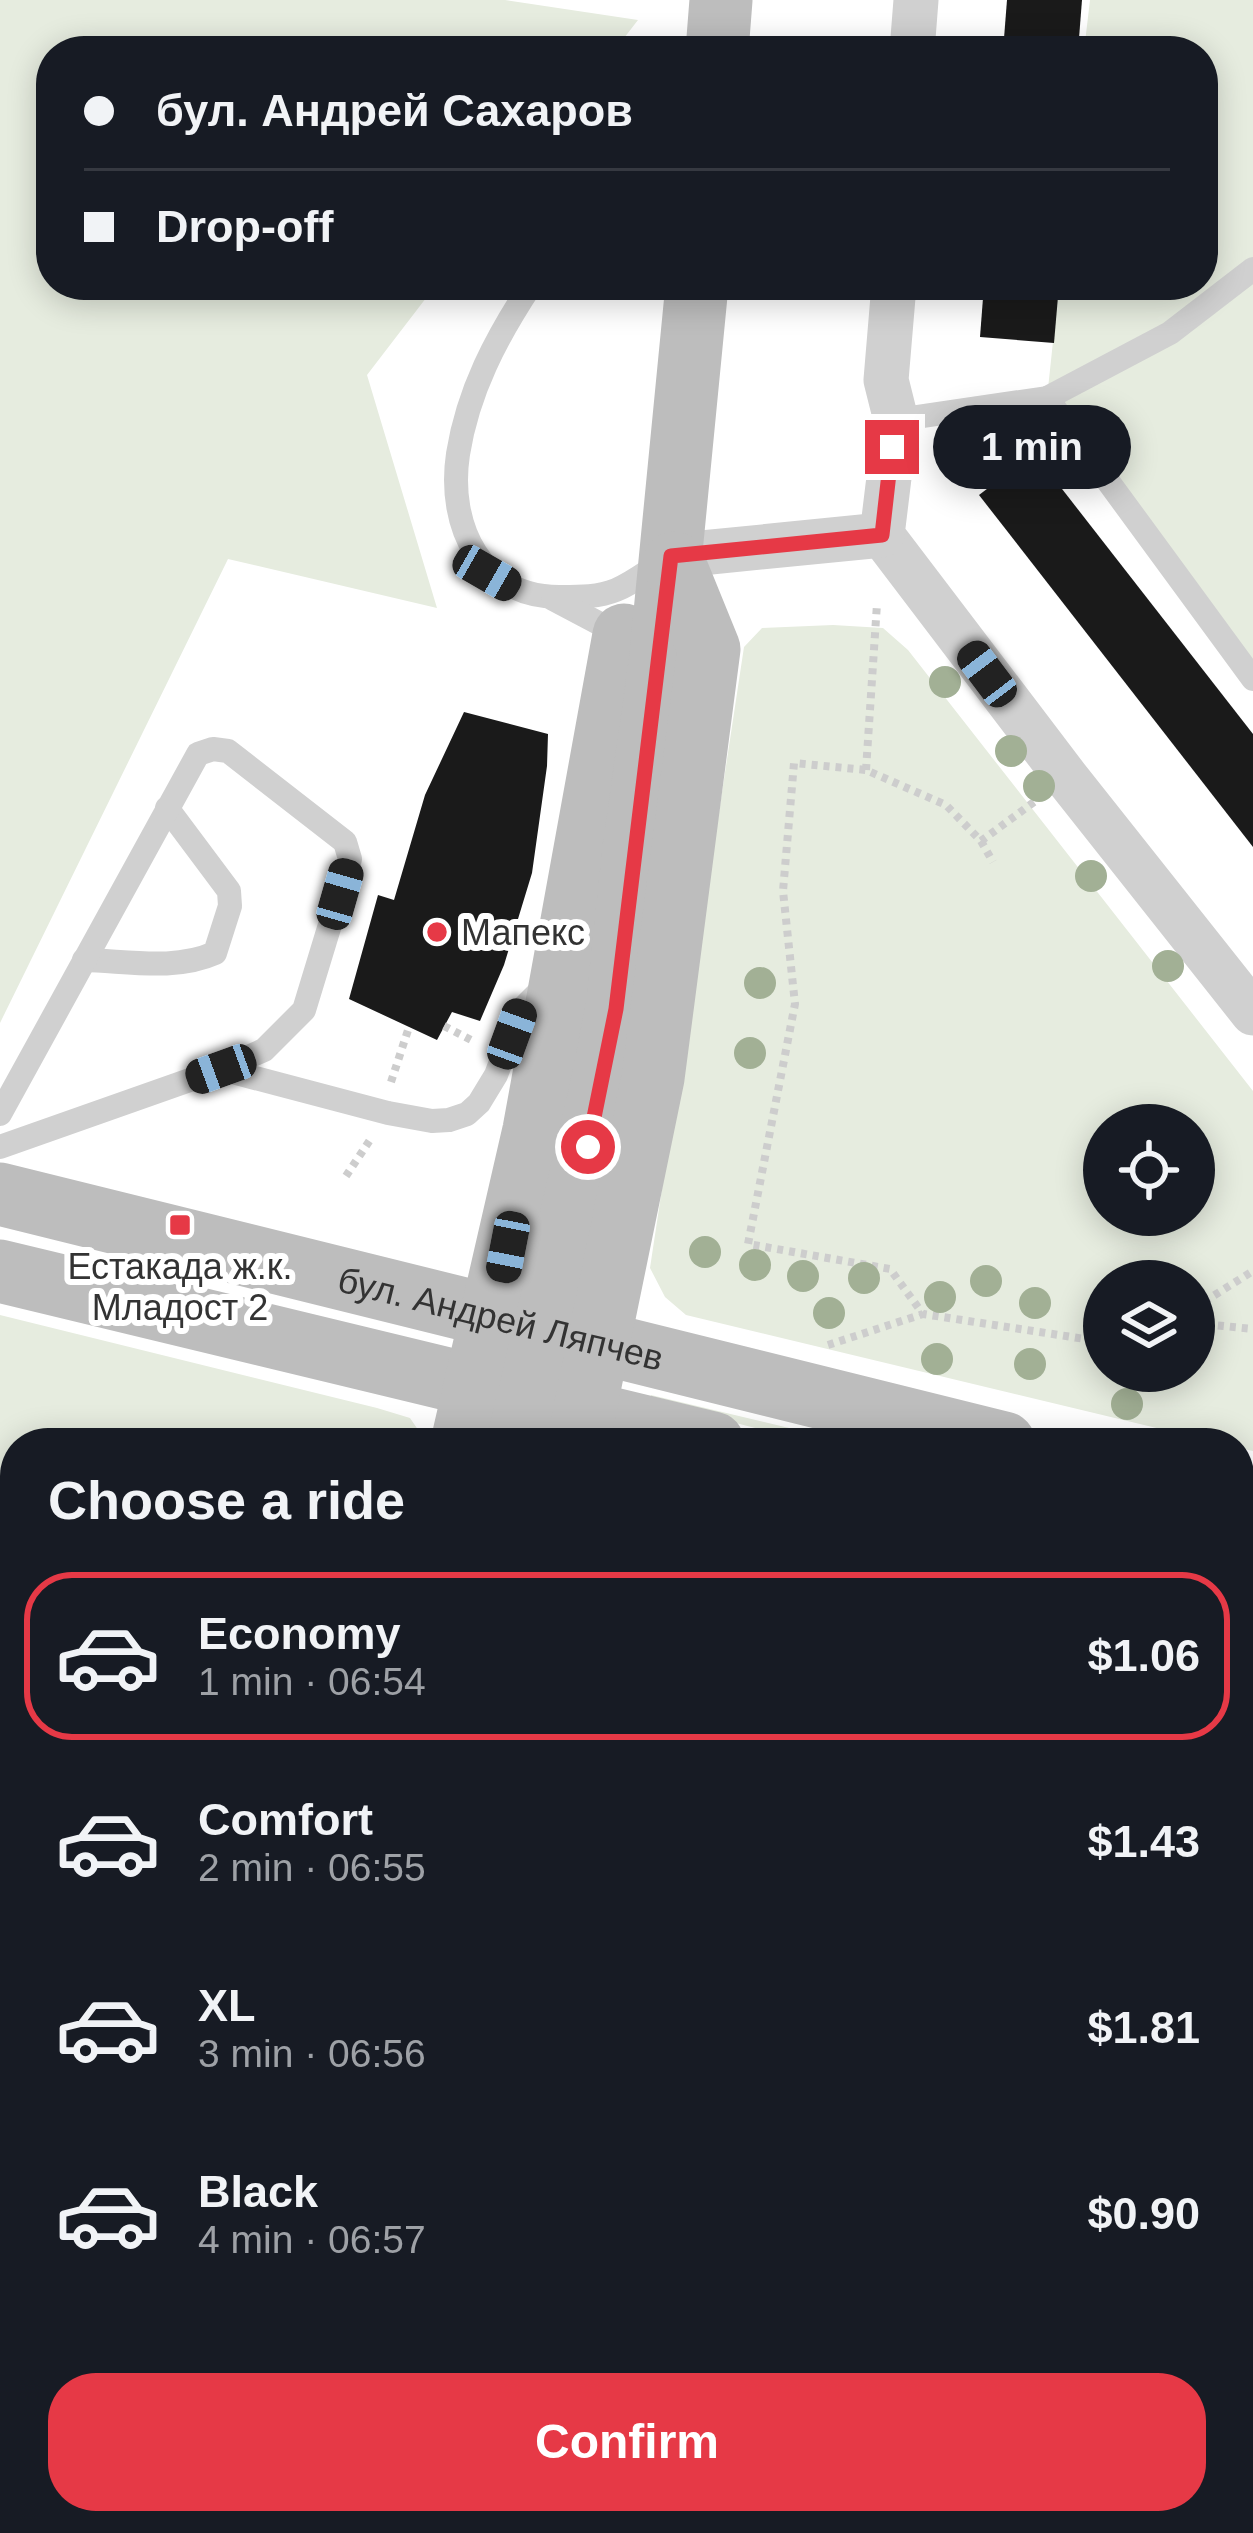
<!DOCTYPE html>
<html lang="en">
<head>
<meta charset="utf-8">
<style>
	:root { --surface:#171b24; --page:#20242c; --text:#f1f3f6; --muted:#9ea1a6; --line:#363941; --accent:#e63946 }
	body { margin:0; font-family:Arial,sans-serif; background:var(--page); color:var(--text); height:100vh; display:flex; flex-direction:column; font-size:45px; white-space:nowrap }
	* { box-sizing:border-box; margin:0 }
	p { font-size:39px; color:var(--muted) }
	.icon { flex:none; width:66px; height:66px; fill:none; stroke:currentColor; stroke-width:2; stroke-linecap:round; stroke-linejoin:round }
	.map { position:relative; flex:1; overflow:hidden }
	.side { position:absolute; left:0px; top:1428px; width:1254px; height:1107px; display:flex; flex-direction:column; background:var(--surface); border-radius:48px 48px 0 0; box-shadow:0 6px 30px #0003 }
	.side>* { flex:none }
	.banner { position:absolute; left:36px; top:36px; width:1182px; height:264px; border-radius:48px; box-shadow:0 6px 30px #0003; display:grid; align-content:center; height:264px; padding:0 48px; background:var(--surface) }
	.buttons { position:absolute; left:1083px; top:1104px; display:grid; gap:24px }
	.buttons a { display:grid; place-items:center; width:132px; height:132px; border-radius:50%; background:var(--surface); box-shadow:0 6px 30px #0003; font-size:60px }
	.end { position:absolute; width:54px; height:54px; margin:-27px; border:15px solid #e63946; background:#fff; box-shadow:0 0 0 6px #fff }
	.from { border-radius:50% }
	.bubble { position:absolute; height:84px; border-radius:42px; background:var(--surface); box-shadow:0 6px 30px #0003; font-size:39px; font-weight:700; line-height:84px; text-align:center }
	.car { position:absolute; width:36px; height:72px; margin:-36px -18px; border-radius:15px; box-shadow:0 0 9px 3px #0007; background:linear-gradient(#222 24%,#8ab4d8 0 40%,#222 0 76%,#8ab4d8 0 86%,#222 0) }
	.banner b { display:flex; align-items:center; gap:42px; height:114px; font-size:45px }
	.banner b+b { border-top:3px solid var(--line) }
	.banner i { width:30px; height:30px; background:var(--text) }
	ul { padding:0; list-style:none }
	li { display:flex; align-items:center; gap:36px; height:168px; margin:0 24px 18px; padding:0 24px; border:6px solid transparent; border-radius:48px }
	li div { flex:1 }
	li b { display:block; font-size:45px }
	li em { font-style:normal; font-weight:700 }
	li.active { border-color:var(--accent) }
	li>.icon { width:108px; height:108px; stroke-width:1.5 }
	h2 { padding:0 48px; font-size:54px; line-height:144px }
	.button { display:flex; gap:24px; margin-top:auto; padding:24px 48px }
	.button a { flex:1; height:138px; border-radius:48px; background:var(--accent); color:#fff; font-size:48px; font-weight:700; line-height:138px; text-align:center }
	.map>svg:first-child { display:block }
	.green { fill:#e6ecdf; fill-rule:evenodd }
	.building { fill:#1a1a1a }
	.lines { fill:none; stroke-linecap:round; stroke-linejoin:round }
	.path { stroke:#cdcdcd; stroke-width:8; stroke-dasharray:6 6; stroke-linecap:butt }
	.lane { stroke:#d0d0d0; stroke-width:24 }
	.street { stroke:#d0d0d0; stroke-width:45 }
	.secondary { stroke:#bdbdbd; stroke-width:63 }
	.tree { fill:#a2b095 }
	.route { stroke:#e63946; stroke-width:15 }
	.poi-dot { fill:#e63946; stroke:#fff; stroke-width:4.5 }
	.labels { text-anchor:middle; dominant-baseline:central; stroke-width:12; stroke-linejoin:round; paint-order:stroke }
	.poi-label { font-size:36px; fill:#333; stroke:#fff; text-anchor:start }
	.street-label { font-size:36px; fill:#333; stroke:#fff }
</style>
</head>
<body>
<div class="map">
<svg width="1253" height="2533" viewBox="0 0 1253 2533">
	<rect width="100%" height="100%" fill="#fff"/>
	<!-- green -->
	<g class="green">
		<polygon points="0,0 505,0 638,20 614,51 51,51 51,285 436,285 367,375 437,608 228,559 0,1023"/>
		<polygon points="1090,0 1253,0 1253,679 1047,398 1059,285 1203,285 1203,51 1084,51"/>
		<path d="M833 625 883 628 908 650 1253 1091V1451L1239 1448V1443H1219L686 1315 665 1297 650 1268 744 647 762 628ZM1104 1125H1194V1215H1104ZM1104 1281H1194V1371H1104Z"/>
		<polygon points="0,1315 377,1408 410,1418 427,1443 15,1443 15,2520 194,2520 192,2533 0,2533"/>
		<polygon points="651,1395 852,1443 814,1443 650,1401"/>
	</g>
	<!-- building -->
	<g class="building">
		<polygon points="1007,0 1082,0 1078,51 1003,51"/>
		<polygon points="984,285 1059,285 1054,343 980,337"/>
		<polygon points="1034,453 1253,734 1253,847 979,495"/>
		<polygon points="464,712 548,734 547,766 532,873 504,965 480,1021 452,1012 437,1040 349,999 378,895 394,900 425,795"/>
		<polygon points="1239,1631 1250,1634 1247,1647 1253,1648 1251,1845 1239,1797"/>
		<polygon points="1253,2382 1253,2533 1200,2533 1198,2520 1239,2520 1239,2384"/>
		<polygon points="694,2520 748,2520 749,2529 792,2524 793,2533 632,2533 631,2527"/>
		<polygon points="1038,2520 1138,2520 1140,2533 1040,2533"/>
	</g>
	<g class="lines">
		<!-- path -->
		<g class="path">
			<polyline points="866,770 877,604"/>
			<polyline points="1034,802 981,841 946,805 866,770 794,763 783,891 795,1004 748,1244 890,1269 923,1314 1104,1342"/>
			<polyline points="981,841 993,862"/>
			<polyline points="444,1026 475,1042"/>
			<polyline points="391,1082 409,1027"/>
			<polyline points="346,1176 370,1140"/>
			<polyline points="1194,1308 1253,1271"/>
			<polyline points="1194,1323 1253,1329"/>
			<polyline points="828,1345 923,1314"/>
			<polyline points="0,2521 12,2533"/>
		</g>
		<!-- lane -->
		<g class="lane">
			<path d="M531 285C496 338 468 391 458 454 447 527 482 598 561 597 580 597 599 597 616 590 633 583 649 570 664 561"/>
			<polyline points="1047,398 1253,679"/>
			<polyline points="896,420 1047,398 1170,333 1253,269"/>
			<polyline points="553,599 623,636"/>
			<path d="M84 960C127 961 175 971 215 953L230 906 229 891 167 808"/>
			<polyline points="0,1114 198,754 213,749 228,751 345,842 350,859 304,1010 264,1050 221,1069"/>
			<polyline points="0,1147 221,1069 388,1113 432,1121 449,1120 467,1114 479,1103 496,1075 520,1011 545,986"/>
		</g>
		<!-- street -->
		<g class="street">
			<polyline points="912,51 916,0"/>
			<polyline points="894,285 886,380 896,420 882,535 1066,777 1253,1013"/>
			<polyline points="671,556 882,535"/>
			<polyline points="1239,2288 1253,2284"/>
			<polyline points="364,2533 411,2520"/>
		</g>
		<!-- secondary -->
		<g class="secondary">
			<polyline points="717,51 721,0"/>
			<path id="s1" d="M0 1194 1004 1443"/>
			<polyline points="0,1271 713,1443"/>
			<polyline points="462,1443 534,1130 624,635"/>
			<polyline points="518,1443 598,1103 617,1009 634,848 660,664 697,285"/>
			<polyline points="578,1443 653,1078 709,649 674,563"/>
			<polyline points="1239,1500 1253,1503"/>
			<polyline points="1239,1579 1253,1582"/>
			<polyline points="237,2533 237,2520"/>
			<polyline points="317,2533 321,2520"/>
		</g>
	</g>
	<!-- trees -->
	<g class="tree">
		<circle cx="945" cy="682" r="16"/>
		<circle cx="1011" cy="751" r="16"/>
		<circle cx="1039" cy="786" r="16"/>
		<circle cx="1091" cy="876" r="16"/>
		<circle cx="1168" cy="966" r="16"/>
		<circle cx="760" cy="983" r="16"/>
		<circle cx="750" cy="1053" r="16"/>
		<circle cx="705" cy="1252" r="16"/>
		<circle cx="755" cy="1265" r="16"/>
		<circle cx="803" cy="1276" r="16"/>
		<circle cx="864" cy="1278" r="16"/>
		<circle cx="986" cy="1281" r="16"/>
		<circle cx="940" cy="1297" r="16"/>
		<circle cx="1035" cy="1303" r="16"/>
		<circle cx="829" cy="1313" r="16"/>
		<circle cx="937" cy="1359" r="16"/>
		<circle cx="1030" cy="1364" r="16"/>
		<circle cx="1127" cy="1404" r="16"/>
	</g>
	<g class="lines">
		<!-- route -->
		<polyline class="route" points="588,1147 616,1009 671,556 882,535 892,447"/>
	</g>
	<!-- markers -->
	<g class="poi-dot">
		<circle cx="437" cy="932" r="12"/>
		<rect x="168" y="1213" width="24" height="24" rx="6"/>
	</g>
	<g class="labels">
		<!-- poi labels -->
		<g class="poi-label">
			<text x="461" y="932">Мапекс</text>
			<text x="180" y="1266" text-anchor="middle">Естакада ж.к.<tspan x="180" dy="41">Младост 2</tspan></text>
		</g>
		<!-- street labels -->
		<g class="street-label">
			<text stroke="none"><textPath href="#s1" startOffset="516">бул. Андрей Ляпчев</textPath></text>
		</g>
	</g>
</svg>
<div class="buttons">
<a><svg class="icon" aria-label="locate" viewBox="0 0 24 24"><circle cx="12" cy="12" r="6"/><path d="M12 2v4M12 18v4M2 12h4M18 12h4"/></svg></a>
<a><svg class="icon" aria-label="layers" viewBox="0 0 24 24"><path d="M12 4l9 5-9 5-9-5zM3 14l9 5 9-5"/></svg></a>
</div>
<i class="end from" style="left:588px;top:1147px"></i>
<i class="end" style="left:892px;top:447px"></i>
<div class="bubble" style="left:933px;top:405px;width:198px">1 min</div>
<i class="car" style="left:487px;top:573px;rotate:120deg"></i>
<i class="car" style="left:987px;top:674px;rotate:323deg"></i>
<i class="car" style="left:340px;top:894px;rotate:16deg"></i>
<i class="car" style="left:512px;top:1034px;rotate:20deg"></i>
<i class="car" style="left:221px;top:1069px;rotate:250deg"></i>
<i class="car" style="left:508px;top:1247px;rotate:191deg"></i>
<div class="banner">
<b><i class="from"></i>бул. Андрей Сахаров</b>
<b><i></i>Drop-off</b>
</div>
<section class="side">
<h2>Choose a ride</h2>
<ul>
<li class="active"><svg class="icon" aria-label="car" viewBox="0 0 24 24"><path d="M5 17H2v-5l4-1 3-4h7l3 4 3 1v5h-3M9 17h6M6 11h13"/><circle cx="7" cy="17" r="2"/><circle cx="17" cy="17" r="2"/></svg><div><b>Economy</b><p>1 min · 06:54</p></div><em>$1.06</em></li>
<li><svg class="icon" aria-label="car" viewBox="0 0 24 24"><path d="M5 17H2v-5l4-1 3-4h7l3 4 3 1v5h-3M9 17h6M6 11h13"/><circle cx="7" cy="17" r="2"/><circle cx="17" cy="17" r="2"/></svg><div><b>Comfort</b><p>2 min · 06:55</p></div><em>$1.43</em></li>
<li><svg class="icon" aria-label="car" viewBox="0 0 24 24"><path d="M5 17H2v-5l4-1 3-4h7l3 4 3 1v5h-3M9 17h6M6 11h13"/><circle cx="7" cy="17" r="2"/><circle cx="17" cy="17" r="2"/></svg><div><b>XL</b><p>3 min · 06:56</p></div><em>$1.81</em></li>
<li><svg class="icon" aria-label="car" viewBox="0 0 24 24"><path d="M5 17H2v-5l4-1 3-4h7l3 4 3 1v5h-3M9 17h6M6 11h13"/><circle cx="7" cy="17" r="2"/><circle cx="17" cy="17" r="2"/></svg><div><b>Black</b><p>4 min · 06:57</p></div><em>$0.90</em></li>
</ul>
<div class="button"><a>Confirm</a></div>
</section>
</div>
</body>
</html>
